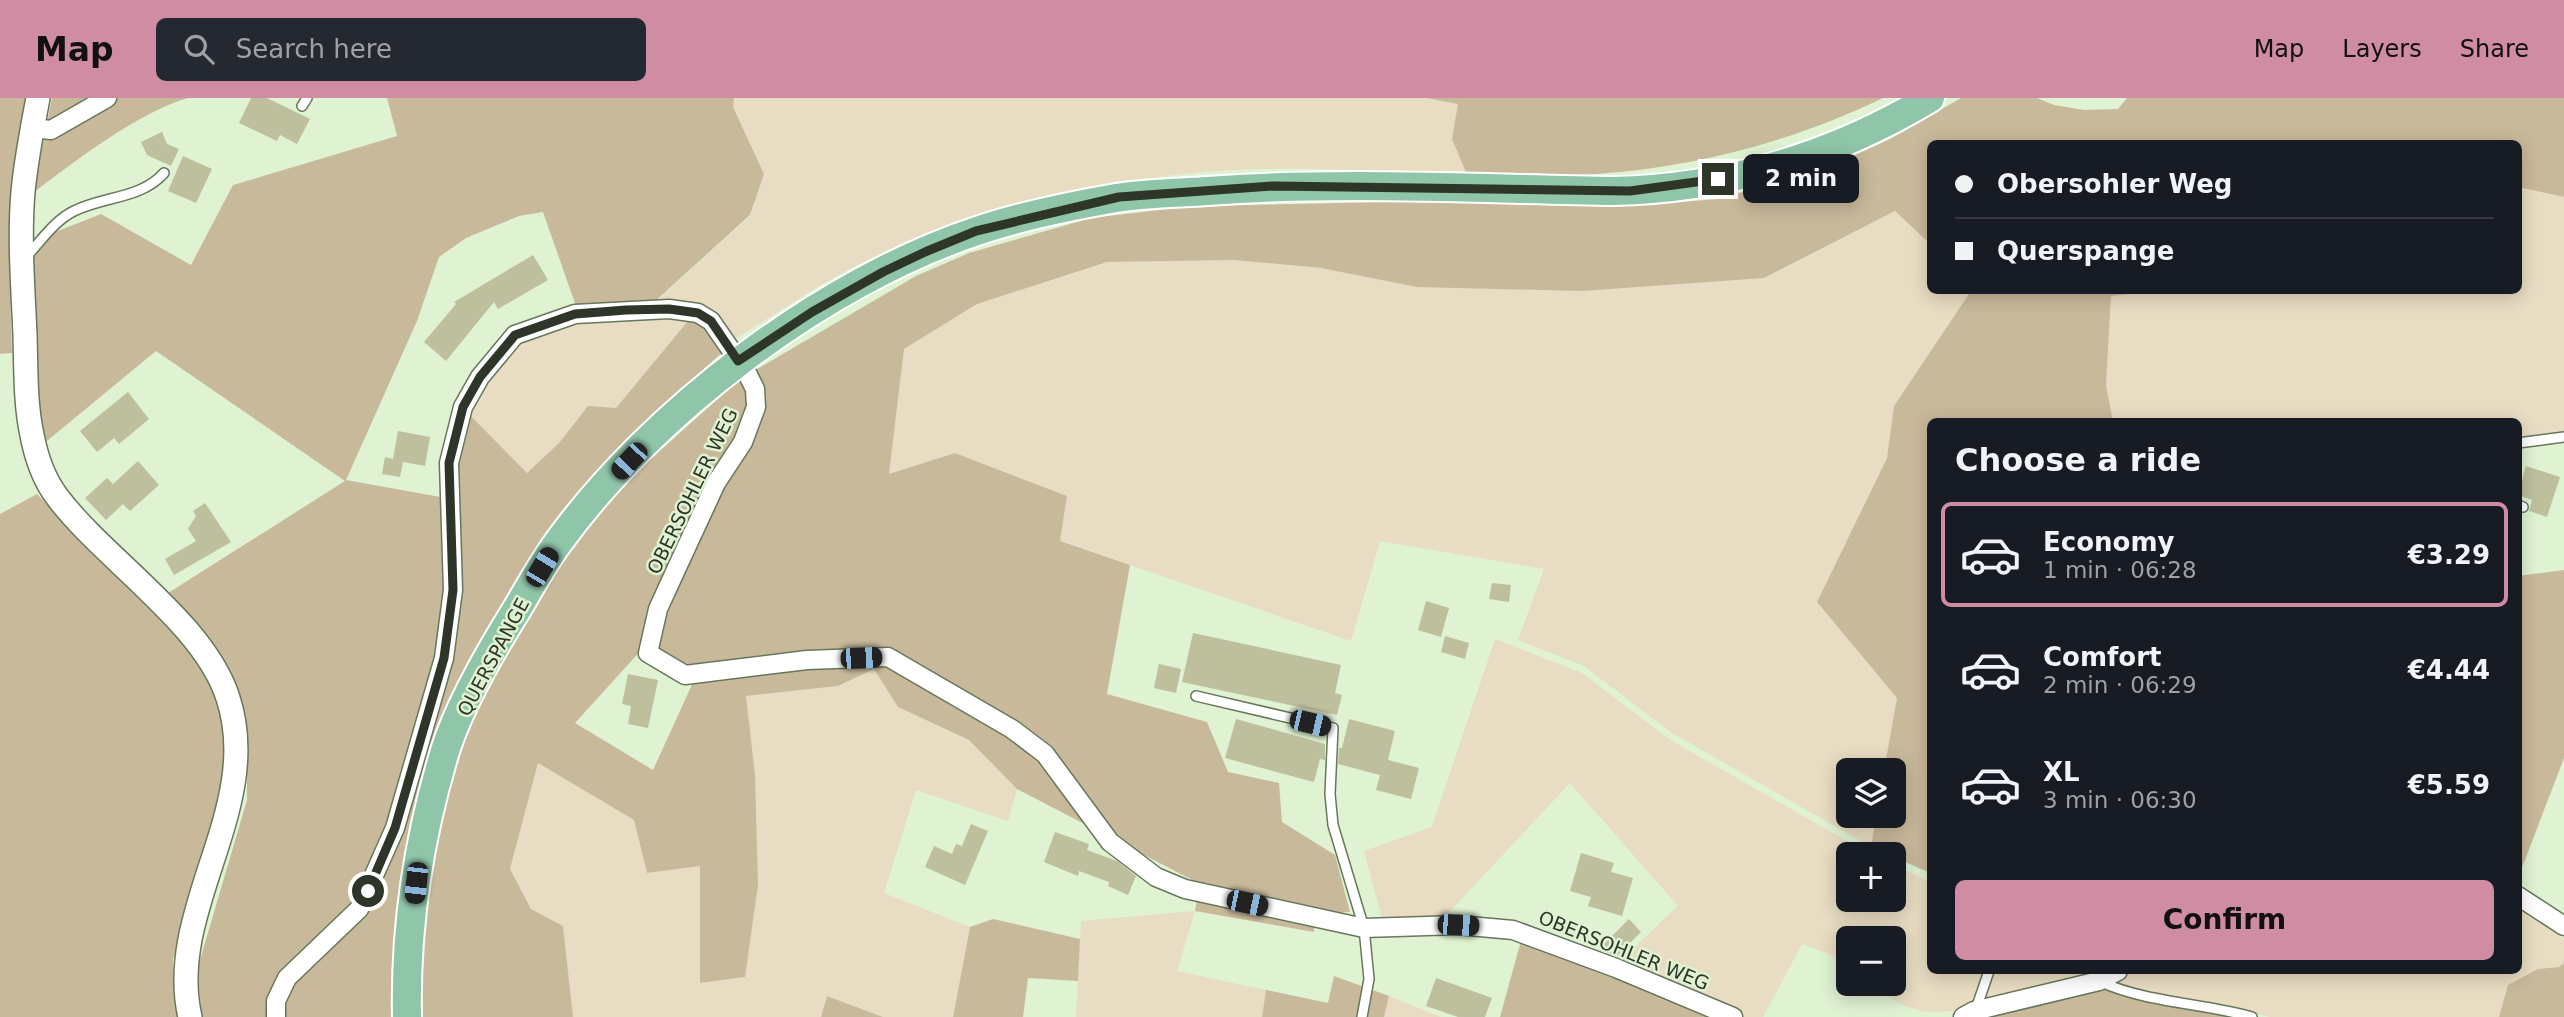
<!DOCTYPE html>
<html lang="en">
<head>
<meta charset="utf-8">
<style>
	:root { --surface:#171b24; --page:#242831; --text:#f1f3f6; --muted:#9ea1a6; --line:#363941; --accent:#cf8ca3 }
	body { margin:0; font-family:"DejaVu Sans",sans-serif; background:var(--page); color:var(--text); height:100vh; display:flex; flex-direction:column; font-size:26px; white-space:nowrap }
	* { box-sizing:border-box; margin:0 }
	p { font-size:23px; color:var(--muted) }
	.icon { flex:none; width:38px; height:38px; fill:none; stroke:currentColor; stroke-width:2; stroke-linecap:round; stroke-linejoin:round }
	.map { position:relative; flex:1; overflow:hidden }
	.details { position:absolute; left:1927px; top:320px; width:595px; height:556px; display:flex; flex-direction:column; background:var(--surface); border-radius:10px; box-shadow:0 4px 18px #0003 }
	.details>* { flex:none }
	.guide { position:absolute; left:1927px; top:42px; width:595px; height:154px; border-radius:10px; box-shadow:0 4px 18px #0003; display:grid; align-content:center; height:154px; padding:0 28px; background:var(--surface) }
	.tools { position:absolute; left:1836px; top:660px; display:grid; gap:14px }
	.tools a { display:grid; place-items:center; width:70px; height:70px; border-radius:10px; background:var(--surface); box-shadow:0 4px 18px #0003; font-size:35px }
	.end { position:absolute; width:32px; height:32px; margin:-16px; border:9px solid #2e3529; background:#fff; box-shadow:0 0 0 4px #fff }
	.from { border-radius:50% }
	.bubble { position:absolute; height:49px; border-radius:10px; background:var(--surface); box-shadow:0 4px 18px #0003; font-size:23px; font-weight:700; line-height:49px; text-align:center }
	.car { position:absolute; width:21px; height:42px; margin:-21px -10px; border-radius:9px; box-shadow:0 0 5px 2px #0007; background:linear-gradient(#222 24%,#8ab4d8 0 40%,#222 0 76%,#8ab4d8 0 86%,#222 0) }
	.guide b { display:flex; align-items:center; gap:24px; height:66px; font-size:26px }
	.guide b+b { border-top:2px solid var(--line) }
	.guide i { width:18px; height:18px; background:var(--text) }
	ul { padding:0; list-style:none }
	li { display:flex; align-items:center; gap:21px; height:105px; margin:0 14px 10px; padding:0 14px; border:4px solid transparent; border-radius:10px }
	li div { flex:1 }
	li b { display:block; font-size:26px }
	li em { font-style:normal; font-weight:700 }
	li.current { border-color:var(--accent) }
	li>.icon { width:63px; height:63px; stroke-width:1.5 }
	h2 { padding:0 28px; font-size:32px; line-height:84px }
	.primary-button { display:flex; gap:14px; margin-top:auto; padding:14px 28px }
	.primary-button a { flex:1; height:80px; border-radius:10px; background:var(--accent); color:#111; font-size:28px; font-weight:700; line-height:80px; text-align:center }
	header { display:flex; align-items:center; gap:42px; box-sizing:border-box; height:98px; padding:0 35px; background:var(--accent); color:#111 }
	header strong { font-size:33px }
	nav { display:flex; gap:38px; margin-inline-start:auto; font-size:24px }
	.search { width:490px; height:63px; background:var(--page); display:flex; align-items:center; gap:18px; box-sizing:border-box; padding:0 24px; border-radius:10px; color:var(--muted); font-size:26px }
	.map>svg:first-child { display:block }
	.green { fill:#e8dcc2 }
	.forest { fill:#c9b99b }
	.building { fill:#bebf9d }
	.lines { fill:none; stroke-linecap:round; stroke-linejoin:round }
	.service-casing { stroke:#66775b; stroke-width:12 }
	.minor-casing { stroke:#66775b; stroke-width:21 }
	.tertiary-casing { stroke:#66775b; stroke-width:26 }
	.primary-casing { stroke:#fff; stroke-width:32 }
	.service { stroke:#fff; stroke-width:9 }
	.minor { stroke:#fff; stroke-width:18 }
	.tertiary { stroke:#fff; stroke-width:23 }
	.primary { stroke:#8fc5a8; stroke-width:28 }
	.route { stroke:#2e3529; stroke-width:9 }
	.labels { text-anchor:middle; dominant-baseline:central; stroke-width:5; stroke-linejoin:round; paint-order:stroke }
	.street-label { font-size:19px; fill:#2e3529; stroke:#dff2d2 }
</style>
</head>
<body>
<header>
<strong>Map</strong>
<div class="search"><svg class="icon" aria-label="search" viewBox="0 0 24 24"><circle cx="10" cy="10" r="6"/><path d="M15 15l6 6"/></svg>Search here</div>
<nav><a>Map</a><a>Layers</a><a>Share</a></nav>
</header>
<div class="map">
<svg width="2564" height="919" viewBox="0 0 2564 919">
	<rect width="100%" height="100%" fill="#dff2d2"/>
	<!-- green -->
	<g class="green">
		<path d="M734 0H1424L1459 6 1468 79C1381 74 1291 66 1204 74 1083 85 978 112 868 162 820 184 775 217 731 243L717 219 652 207 750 118 764 76 733 9Z"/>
		<polygon points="2518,89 2564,99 2564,336 2518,342 2518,324 2113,324 2106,287 2111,198 2154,192 2518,192"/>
		<polygon points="1895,113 1930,146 1930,192 1971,193 1894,308 1887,360 1817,504 1897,600 1884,672 1848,672 1848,718 1876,718 1871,749 1672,635 1584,568 1518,542 1544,471 1380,443 1351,543 1060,443 1067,398 955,355 889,376 904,251 977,206 1107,164 1233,162 1321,170 1764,180"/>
		<polygon points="667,218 688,223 616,310 588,308 559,345 527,375 466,313 519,239 577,222"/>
		<path d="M1495 541 1582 575 1672 643 1870 756H1848V802H1894V767L1930 784V873H1985L1973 909C1925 919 1907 915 1871 886H1894V840H1848V869L1831 857 1802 846 1763 919H1739L1617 866 1678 808 1570 685 1441 823 1383 824 1364 753 1432 729Z"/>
		<polygon points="875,571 898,609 969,642 1017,691 1008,723 916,692 884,795 970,829 953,919 883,919 827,898 821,919 573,919 563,828 531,811 510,771 538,665 634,722 647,775 700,767 700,885 745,879 755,677 745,598 838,588"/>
		<polygon points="2518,808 2564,841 2564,865 2559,869 2538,871 2499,919 2270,919 2215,905 2165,899 2107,884 2129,873 2518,873"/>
		<polygon points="1195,813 1177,873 1266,892 1262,919 1076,919 1081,823"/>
		<polygon points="1994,873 2107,873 1981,907"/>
		<polygon points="1389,898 1441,919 1384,919"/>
	</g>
	<!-- forest -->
	<g class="forest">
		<path d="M0 0H27C8 84 9 170 12 255L0 256Z"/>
		<path d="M52 0H188C139 14 75 63 33 95Z"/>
		<polygon points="387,0 734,0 733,9 764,76 750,117 651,207 577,211 543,114 519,118 466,140 439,159 417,223 346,382 446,400 450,492 440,560 402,690 354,808 309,852 273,919 202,919 197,872 247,702 247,640 238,593 209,541 165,497 345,383 156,253 42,347 36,297 30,144 101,116 191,167 233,87 397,38"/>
		<path d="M1426 0H1883C1794 43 1696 69 1596 76 1554 79 1511 78 1468 79L1452 41 1458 6Z"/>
		<polygon points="1961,0 2037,0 2054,7 2084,12 2118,11 2127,0 2564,0 2564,99 2518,89 2518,46 1930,46 1930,146 1895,113 1764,180 1582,193 1417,189 1321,170 1233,162 1107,164 977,206 904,251 889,376 955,355 1067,398 1060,443 1130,467 1107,596 1207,624 1228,674 1279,685 1282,724 1335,757 1350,814 1314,816 1314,834 1195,813 1200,786 1017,691 969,642 898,609 874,571 838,588 746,598 755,677 758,787 745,879 700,885 700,768 647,775 634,722 538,665 510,771 531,811 563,828 573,919 415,919 418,838 444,703 461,651 502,558 562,453 608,399 739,282 749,296 750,309 644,549 575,625 653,672 695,580 651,553 663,512 721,387 750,345 765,307 752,274 916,178 969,155 1091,120 1193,108 1437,103 1630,108 1718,101 1822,72 1892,40"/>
		<polygon points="1971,193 2154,193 2111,198 2106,287 2113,324 1930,324 1930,775 1894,759 1894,756 1871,749 1876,718 1894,718 1894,672 1884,672 1897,600 1817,504 1887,360 1894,308"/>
		<polygon points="688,223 709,225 726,251 624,343 543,443 439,645 405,758 393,873 394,919 283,919 282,906 292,884 364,813 450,559 455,366 466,313 527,375 559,345 588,308 616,310"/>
		<polygon points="37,396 189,551 218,602 227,640 222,701 173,861 174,903 179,919 0,919 0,416"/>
		<polygon points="2564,472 2564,660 2518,780 2518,478"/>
		<polygon points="993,821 1080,841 1078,883 1028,880 1023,919 953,919 970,829"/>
		<polygon points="1522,839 1628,886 1642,883 1727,919 1500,919"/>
		<polygon points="2564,865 2564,919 2499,919 2508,887 2538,871 2559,869"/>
		<polygon points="1334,878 1389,898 1384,919 1262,919 1266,892 1328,905"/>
		<polygon points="2102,889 2240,919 1971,919"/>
		<polygon points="827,898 883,919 821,919"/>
	</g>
	<!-- building -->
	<g class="building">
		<polygon points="251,0 267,0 310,21 297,46 280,37 277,43 239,25"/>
		<polygon points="162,34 167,46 179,51 171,68 147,57 141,44"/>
		<polygon points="183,58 212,71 196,105 168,93"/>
		<polygon points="533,157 548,182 498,211 494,204 446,263 424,244 456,206 454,204"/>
		<polygon points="128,294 149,321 119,346 114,340 97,354 80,333"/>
		<polygon points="398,333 430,339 425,368 403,364 400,379 382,376 385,359 393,361"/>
		<polygon points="138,363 159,387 130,413 123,406 106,422 85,400 107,380 113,386"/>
		<polygon points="2526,368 2560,379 2547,419 2529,413 2532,402 2518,397"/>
		<polygon points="205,405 231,444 174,477 165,461 196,443 188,431 196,418 193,413"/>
		<polygon points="1492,485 1511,487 1509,504 1489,501"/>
		<polygon points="1426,503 1449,510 1441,539 1418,532"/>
		<polygon points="1193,535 1341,567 1335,595 1342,597 1337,617 1182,584"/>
		<polygon points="1445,538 1469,545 1465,561 1441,554"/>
		<polygon points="1159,566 1181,571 1176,595 1154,590"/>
		<polygon points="628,576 658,582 648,630 628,626 631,608 622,606"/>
		<polygon points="1236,621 1325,646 1325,662 1320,661 1314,684 1225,660"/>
		<polygon points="1349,621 1395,633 1388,662 1419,670 1411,701 1376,692 1380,677 1338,666 1339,650 1342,650"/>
		<polygon points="971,726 988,733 965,787 925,769 934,748 952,756 956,746 962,748"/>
		<polygon points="1055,734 1089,746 1087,752 1117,763 1136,778 1128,797 1108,788 1109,784 1079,773 1078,778 1044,764"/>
		<polygon points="1581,755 1614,765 1611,774 1633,780 1622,818 1588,808 1591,799 1570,793"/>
		<polygon points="1629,821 1641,834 1617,858 1610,856 1602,848"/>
		<polygon points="1436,880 1492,900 1485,919 1458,919 1426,908"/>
	</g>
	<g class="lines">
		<defs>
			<g id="service">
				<polyline points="302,8 307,0"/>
				<path d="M26 159C40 144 55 122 74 113 104 98 141 101 164 75"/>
				<polyline points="2518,345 2564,339"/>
				<polyline points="2518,407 2523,409"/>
				<polyline points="1196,598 1333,630 1330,696 1333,727 1364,830 1369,881 1362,919"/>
				<path d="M2101 884C2148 905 2203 905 2252 919"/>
				<polyline points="1976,911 1989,873"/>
			</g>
			<g id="minor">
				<polyline points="32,30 51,32 107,0"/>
				<polyline points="2518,798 2564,828"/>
				<polyline points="276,919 276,903 287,880 359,811 395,730 444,560 453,492 449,365 463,309 480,279 515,237 575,216 669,211 698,215 711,223 747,275 755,291 756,309 743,344 716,385 674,476 658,511 648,555 685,577 807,562 888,559 1012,631 1045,656 1110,744 1156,779 1185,791 1364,830 1458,827 1513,832 1616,870 1733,919"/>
				<polyline points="1963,919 1974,913 2099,883 2118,873"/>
			</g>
			<path id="tertiary" d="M38 0C32 31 26 62 23 94 19 141 23 190 25 237 26 269 25 305 32 337 36 358 44 382 58 400 106 463 204 525 228 600 264 710 165 811 190 919"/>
			<path id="primary" d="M407 919C405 830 419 739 445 653 459 608 492 551 517 511 530 489 542 467 557 446 651 315 823 184 977 133 1021 118 1070 108 1116 100 1146 95 1178 95 1208 93 1342 83 1478 91 1613 93 1725 91 1834 58 1930 0"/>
		</defs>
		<!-- service casing -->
		<use href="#service" class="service-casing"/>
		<!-- minor casing -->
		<use href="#minor" class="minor-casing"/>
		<!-- tertiary casing -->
		<use href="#tertiary" class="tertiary-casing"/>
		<!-- primary casing -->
		<use href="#primary" class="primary-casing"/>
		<!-- service -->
		<use href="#service" class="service"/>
		<!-- minor -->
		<use href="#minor" class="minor"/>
		<!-- tertiary -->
		<use href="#tertiary" class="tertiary"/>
		<!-- primary -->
		<use href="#primary" class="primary"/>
	</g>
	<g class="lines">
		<!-- route -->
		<polyline class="route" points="368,793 395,730 444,560 453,492 449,365 463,309 480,279 515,237 575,216 626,212 669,211 698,215 711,223 738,263 812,214 883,174 925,154 976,133 1119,99 1273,88 1630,93 1718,81"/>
	</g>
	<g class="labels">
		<!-- street labels -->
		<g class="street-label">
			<text transform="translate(692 393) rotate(-64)">OBERSOHLER WEG</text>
			<text transform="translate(493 559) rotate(-62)">QUERSPANGE</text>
			<text transform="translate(1624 852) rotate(22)">OBERSOHLER WEG</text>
		</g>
	</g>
</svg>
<div class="tools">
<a><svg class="icon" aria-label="layers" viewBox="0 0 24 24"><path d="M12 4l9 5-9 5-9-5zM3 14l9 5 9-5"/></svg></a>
<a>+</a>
<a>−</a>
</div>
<i class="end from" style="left:368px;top:793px"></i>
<i class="end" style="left:1718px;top:81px"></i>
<div class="bubble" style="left:1743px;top:56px;width:116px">2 min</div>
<i class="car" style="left:629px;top:363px;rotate:223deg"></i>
<i class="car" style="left:542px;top:469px;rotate:31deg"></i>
<i class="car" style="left:861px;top:560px;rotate:88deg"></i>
<i class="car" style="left:1310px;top:625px;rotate:103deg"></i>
<i class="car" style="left:416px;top:785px;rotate:186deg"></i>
<i class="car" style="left:1247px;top:805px;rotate:102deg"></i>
<i class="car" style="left:1458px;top:827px;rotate:93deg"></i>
<div class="guide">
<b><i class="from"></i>Obersohler Weg</b>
<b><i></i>Querspange</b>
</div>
<section class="details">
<h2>Choose a ride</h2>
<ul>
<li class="current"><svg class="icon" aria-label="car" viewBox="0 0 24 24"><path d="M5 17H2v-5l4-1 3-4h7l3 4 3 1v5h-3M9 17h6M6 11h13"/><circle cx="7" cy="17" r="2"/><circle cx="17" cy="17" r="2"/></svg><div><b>Economy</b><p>1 min · 06:28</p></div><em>€3.29</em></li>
<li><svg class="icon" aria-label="car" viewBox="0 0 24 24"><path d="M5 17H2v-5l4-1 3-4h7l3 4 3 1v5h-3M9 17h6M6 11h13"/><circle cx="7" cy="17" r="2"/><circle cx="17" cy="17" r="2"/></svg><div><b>Comfort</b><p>2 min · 06:29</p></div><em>€4.44</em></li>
<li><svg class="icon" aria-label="car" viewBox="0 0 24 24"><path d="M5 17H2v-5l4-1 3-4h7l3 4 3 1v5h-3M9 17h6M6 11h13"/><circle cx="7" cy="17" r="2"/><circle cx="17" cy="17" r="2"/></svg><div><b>XL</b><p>3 min · 06:30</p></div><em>€5.59</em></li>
</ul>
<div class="primary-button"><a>Confirm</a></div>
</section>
</div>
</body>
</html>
